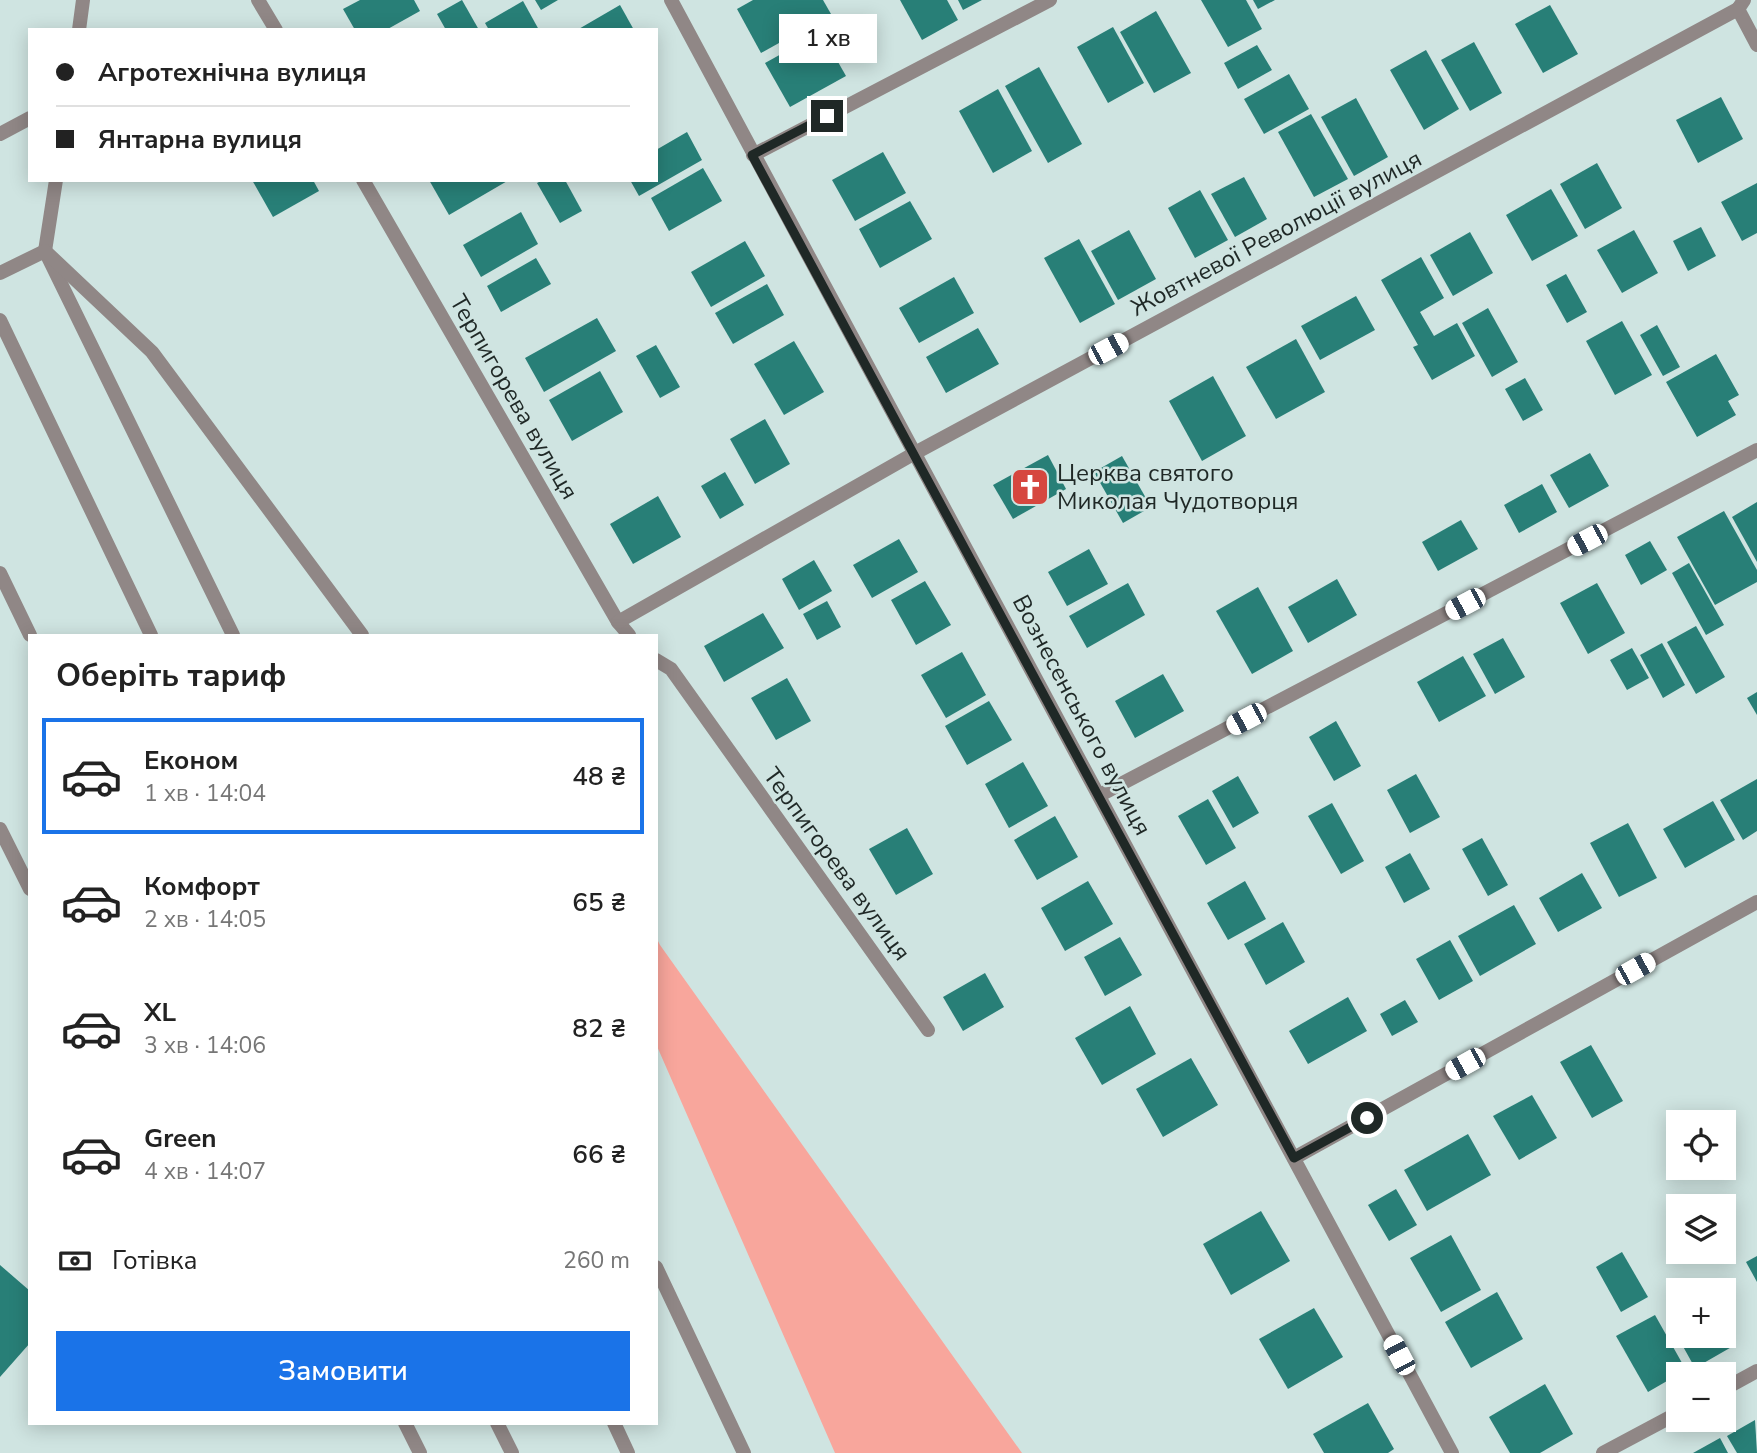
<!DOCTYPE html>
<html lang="uk">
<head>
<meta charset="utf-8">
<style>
	:root { --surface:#fff; --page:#f6f6f6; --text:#222; --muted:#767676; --line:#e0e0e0; --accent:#1a73e8 }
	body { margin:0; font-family:"Nunito Sans",sans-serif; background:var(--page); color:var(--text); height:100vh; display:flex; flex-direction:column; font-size:26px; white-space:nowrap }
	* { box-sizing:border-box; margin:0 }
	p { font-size:23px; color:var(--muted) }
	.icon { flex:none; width:38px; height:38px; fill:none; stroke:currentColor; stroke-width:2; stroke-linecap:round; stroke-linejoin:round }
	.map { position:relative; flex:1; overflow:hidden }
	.details { position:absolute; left:28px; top:634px; width:630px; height:791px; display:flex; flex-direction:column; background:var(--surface); border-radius:0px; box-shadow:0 4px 18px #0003 }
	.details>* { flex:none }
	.top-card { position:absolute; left:28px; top:28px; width:630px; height:154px; border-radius:0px; box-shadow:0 4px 18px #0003; display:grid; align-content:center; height:154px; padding:0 28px; background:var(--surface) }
	.fabs { position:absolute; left:1666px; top:1110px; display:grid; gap:14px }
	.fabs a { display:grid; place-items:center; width:70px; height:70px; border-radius:0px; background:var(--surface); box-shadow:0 4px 18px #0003; font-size:35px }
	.end { position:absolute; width:32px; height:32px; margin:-16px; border:9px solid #1f2826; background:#fff; box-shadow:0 0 0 4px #fff }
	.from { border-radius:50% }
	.bubble { position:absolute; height:49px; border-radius:0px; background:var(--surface); box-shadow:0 4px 18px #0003; font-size:23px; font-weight:600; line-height:49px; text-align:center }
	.car { position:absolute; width:21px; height:42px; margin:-21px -10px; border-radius:9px; box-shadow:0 0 5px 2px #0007; background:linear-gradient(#fff 24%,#345 0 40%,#fff 0 76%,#345 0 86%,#fff 0) }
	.top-card b { display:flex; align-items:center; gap:24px; height:66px; font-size:26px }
	.top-card b+b { border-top:2px solid var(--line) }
	.top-card i { width:18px; height:18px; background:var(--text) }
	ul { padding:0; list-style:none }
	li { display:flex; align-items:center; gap:21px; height:116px; margin:0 14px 10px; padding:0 14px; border:4px solid transparent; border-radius:0px }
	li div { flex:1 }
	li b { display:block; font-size:26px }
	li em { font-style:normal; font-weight:600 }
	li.on { border-color:var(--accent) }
	li>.icon { width:63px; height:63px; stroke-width:1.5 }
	h2 { padding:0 28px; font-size:32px; line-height:84px }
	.pay { display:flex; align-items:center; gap:18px; height:77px; padding:0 28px; font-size:26px }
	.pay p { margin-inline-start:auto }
	.action { display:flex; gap:14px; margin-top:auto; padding:14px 28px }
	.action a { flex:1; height:80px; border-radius:0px; background:var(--accent); color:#fff; font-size:28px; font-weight:600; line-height:80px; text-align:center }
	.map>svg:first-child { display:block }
	.green { fill:#f8a69c }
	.building { fill:#287f77 }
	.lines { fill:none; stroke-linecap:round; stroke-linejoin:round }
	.service { stroke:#908786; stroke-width:14 }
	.minor { stroke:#908786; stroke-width:14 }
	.route { stroke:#1f2826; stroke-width:9 }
	.labels { text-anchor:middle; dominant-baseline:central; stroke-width:5; stroke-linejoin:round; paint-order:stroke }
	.street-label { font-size:24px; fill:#1f2826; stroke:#cfe4e1 }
	.poi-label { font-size:24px; fill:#1f2826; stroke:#cfe4e1; text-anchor:start }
</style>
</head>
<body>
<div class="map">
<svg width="1757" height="1453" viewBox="0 0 1757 1453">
	<rect width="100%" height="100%" fill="#cfe4e1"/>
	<!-- green -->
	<polygon class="green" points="656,937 660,945 1022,1453 835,1453 656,1044"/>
	<!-- building -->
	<g class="building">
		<polygon points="360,0 414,0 420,11 386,30 355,30 343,9"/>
		<polygon points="462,0 479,30 446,30 437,14"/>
		<polygon points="535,0 558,0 541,10"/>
		<polygon points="753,0 823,0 831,14 761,53 737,9"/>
		<polygon points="900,0 947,0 958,20 922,40"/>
		<polygon points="958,0 982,0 963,10"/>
		<polygon points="1201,0 1246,0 1262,29 1228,47"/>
		<polygon points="1253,0 1275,0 1258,9"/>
		<polygon points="523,1 539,30 489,30 485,23"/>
		<polygon points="620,5 634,30 577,30"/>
		<polygon points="1550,5 1578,54 1543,73 1515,24"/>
		<polygon points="1156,11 1191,73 1154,93 1120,32"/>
		<polygon points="1113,27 1144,83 1108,103 1077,47"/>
		<polygon points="821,32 846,76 790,107 765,63"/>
		<polygon points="1474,42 1502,93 1470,111 1441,60"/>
		<polygon points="1257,45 1272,70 1238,89 1224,63"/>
		<polygon points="1426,50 1459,109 1424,130 1390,70"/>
		<polygon points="1039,67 1082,144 1048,163 1005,86"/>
		<polygon points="1289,74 1309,109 1264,134 1244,99"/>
		<polygon points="998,89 1032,151 993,173 959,111"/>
		<polygon points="1721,97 1743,139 1698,163 1676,120"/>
		<polygon points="1356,98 1388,157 1354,176 1321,117"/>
		<polygon points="1311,114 1348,179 1314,197 1278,132"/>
		<polygon points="687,132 702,160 639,196 630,180 656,180 656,150"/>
		<polygon points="883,152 906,193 855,221 832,180"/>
		<polygon points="1597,163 1622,208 1585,229 1560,184"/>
		<polygon points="703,168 722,201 669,231 651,198"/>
		<polygon points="1244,177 1267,219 1235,237 1211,194"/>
		<polygon points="252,180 313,180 319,191 273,217"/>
		<polygon points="429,180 509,180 449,215"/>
		<polygon points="543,180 565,180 582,211 560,223 537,183"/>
		<polygon points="1757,183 1757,233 1742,241 1721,202"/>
		<polygon points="1551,189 1578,236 1532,261 1506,215"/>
		<polygon points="1200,190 1228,240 1195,258 1168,208"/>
		<polygon points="910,201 932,239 880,268 859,229"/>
		<polygon points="521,212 538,244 481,277 463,245"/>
		<polygon points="1701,227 1716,256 1688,271 1673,241"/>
		<polygon points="1129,230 1156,279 1118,300 1091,251"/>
		<polygon points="1634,230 1658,273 1622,293 1597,250"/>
		<polygon points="1470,232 1493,273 1453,296 1430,255"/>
		<polygon points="1079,239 1115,304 1080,323 1044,258"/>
		<polygon points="745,241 765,276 711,307 691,272"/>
		<polygon points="1421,257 1444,298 1420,312 1434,336 1457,323 1475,356 1432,380 1413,347 1418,345 1381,280"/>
		<polygon points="536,258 551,284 501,312 487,286"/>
		<polygon points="1566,274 1587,312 1567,323 1546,285"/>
		<polygon points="954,277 974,313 919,343 899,308"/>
		<polygon points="767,284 784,315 733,344 715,313"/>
		<polygon points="1356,296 1375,330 1320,360 1301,326"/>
		<polygon points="1488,308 1518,362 1492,377 1462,323"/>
		<polygon points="597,318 616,351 544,392 525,358"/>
		<polygon points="1622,321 1652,375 1615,395 1586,341"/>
		<polygon points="1657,325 1680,367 1663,376 1640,335"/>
		<polygon points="978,328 999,364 946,393 926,357"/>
		<polygon points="1296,339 1325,392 1276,419 1246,367"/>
		<polygon points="794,341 824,392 784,415 754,364"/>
		<polygon points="656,345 680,387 660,398 636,356"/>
		<polygon points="1716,354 1739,395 1728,401 1736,415 1697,437 1666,382"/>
		<polygon points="600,371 623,412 572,441 549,400"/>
		<polygon points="1213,376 1246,436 1202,461 1169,401"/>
		<polygon points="1525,378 1543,410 1523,421 1505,389"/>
		<polygon points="765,419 790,464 755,484 730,439"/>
		<polygon points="1590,453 1609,486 1569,508 1550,475"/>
		<polygon points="1048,455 1066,489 1013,519 993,485"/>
		<polygon points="1122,456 1151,507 1123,523 1094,472"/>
		<polygon points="725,472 744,505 720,519 701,486"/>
		<polygon points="1542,484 1557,512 1519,533 1504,505"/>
		<polygon points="658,496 681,537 633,564 610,524"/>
		<polygon points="1757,502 1757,562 1732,517"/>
		<polygon points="1724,511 1757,570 1757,582 1715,605 1677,537"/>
		<polygon points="1461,520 1478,549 1438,571 1422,542"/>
		<polygon points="899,539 918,572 872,598 853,565"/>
		<polygon points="1650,541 1667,570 1641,585 1625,555"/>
		<polygon points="1089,549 1108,584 1067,606 1048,572"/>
		<polygon points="814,560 832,591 799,610 782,579"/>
		<polygon points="1689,563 1724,625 1706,635 1672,573"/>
		<polygon points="1337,579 1357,615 1308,643 1288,607"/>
		<polygon points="925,581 951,625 916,645 891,600"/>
		<polygon points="1128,583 1145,615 1087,648 1069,616"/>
		<polygon points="1597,583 1625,633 1588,654 1560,603"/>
		<polygon points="1258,587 1293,651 1252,674 1216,611"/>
		<polygon points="827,601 841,627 817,640 803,614"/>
		<polygon points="763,613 784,648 724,682 704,646"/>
		<polygon points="1696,626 1725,677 1696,694 1667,642"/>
		<polygon points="1503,638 1525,677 1495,694 1473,654"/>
		<polygon points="1662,643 1685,685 1663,698 1640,655"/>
		<polygon points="1632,648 1649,678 1627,690 1610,660"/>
		<polygon points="962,652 986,695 946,718 921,675"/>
		<polygon points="1463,656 1486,696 1439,722 1417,682"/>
		<polygon points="1163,674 1184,711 1135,738 1115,701"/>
		<polygon points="787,678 811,721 776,740 751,698"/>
		<polygon points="1757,692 1757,715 1747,698"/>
		<polygon points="989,701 1012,740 967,765 945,726"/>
		<polygon points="1336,721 1361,766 1334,781 1309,737"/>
		<polygon points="1023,762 1048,806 1009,828 985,784"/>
		<polygon points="1416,774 1440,817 1410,833 1387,790"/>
		<polygon points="1238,776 1259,813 1233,828 1212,791"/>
		<polygon points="1757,779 1757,831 1743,840 1720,800"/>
		<polygon points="1208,799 1236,848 1206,865 1178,816"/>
		<polygon points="1713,801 1735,840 1685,868 1663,829"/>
		<polygon points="1332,803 1364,861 1341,874 1308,816"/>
		<polygon points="1055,816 1078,857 1037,880 1014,840"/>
		<polygon points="1628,823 1657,878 1619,897 1590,843"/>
		<polygon points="907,828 933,874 896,895 869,849"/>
		<polygon points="1482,838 1508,885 1488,896 1462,849"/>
		<polygon points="1410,853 1430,889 1404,903 1385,867"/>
		<polygon points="1582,873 1602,908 1558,932 1539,898"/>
		<polygon points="1088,881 1113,924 1065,951 1041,908"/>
		<polygon points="1245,881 1266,919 1228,940 1207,903"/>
		<polygon points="1514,905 1536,944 1480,976 1458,936"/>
		<polygon points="1283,922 1305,962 1266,985 1244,944"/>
		<polygon points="1120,937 1142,975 1105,996 1084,957"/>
		<polygon points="1450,940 1473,981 1439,1000 1416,959"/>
		<polygon points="985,973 1004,1007 963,1031 943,997"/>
		<polygon points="1348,997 1367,1031 1308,1064 1289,1031"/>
		<polygon points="1405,1000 1418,1022 1392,1036 1380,1014"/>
		<polygon points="1130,1006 1156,1054 1102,1085 1075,1038"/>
		<polygon points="1591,1045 1623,1101 1592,1118 1560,1062"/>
		<polygon points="1191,1058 1218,1105 1163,1137 1136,1089"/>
		<polygon points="1532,1095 1557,1138 1519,1160 1493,1116"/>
		<polygon points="1468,1134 1491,1175 1427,1211 1404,1170"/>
		<polygon points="1396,1189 1417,1225 1389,1241 1368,1205"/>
		<polygon points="1261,1211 1290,1261 1231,1295 1203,1244"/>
		<polygon points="1451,1235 1481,1290 1441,1312 1410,1258"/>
		<polygon points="1622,1252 1648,1297 1621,1312 1596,1267"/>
		<polygon points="1757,1256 1757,1282 1746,1262"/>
		<polygon points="0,1265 30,1291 30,1343 0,1377"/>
		<polygon points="1497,1292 1523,1339 1471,1368 1445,1322"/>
		<polygon points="1314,1308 1343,1357 1288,1389 1259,1339"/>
		<polygon points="1655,1315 1686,1370 1648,1392 1616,1336"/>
		<polygon points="1678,1319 1678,1335 1724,1335 1724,1324 1735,1345 1695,1368 1670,1323"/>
		<polygon points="1545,1384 1573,1434 1540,1453 1510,1453 1489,1417"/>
		<polygon points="1368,1403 1394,1449 1388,1453 1324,1453 1313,1434"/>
		<polygon points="1755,1420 1757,1453 1737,1453 1727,1436"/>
		<polygon points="1720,1438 1728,1453 1693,1453"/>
	</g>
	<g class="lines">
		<!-- service -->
		<g class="service">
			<polyline points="79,30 83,0"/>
			<polyline points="0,134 30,118"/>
			<polyline points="56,180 45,251 233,635"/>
			<polyline points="0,273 45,251 152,352 362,635"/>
			<polyline points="0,320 151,635"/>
			<polyline points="0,573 30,635"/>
			<polyline points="0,829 30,889"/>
			<polyline points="656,1267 744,1453"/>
			<polyline points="405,1423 420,1453"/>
			<polyline points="497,1423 512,1453"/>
			<polyline points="614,1423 628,1453"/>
		</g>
		<!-- minor -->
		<g class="minor">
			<polyline points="258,0 276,30"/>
			<polyline points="671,0 1452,1453"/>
			<polyline points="1744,0 1738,9 1757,45"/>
			<polyline points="753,155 1050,0"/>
			<polyline points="363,180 618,622 629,635"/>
			<polyline points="618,622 915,453 1738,9"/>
			<polyline points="656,660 671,669 928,1030"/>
			<polyline points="1100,795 1757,450"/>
			<polyline points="1294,1158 1757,902"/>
			<polyline points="1724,1389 1757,1371"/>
			<polyline points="1603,1453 1678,1413"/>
		</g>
	</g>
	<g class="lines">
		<!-- route -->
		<polyline class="route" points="827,116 752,155 1294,1158 1367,1118"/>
	</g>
	<!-- icons -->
	<defs>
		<symbol id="church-square" viewBox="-11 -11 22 22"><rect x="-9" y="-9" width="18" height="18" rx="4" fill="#d6473f" stroke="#cfe4e1"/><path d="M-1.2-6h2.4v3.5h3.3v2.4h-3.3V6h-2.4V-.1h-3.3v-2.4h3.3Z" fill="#fff"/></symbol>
	</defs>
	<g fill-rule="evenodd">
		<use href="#church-square" x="1008" y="465" width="44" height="44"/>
	</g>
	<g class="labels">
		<!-- street labels -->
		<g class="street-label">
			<text transform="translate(1276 233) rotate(-28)">Жовтневої Революції вулиця</text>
			<text transform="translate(514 397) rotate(60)">Терпигорева вулиця</text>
			<text transform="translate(1082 715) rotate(62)">Вознесенського вулиця</text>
			<text transform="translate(837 864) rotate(54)">Терпигорева вулиця</text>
		</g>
		<!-- poi labels -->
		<g class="poi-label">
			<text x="1057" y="473">Церква святого<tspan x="1057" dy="28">Миколая Чудотворця</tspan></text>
		</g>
	</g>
</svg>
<div class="fabs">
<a><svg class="icon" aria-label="locate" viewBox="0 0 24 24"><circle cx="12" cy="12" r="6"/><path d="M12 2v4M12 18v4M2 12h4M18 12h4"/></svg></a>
<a><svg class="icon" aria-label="layers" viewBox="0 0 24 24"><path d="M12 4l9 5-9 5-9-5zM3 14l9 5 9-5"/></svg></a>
<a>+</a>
<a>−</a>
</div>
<i class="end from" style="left:1367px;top:1118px"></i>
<i class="end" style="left:827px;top:116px"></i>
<div class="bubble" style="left:779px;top:14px;width:98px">1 хв</div>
<i class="car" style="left:1108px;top:349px;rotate:62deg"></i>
<i class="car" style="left:1587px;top:540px;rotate:242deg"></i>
<i class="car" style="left:1465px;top:604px;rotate:242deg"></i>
<i class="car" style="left:1246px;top:719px;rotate:242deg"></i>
<i class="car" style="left:1635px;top:969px;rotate:61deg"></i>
<i class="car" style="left:1465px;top:1064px;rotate:241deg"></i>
<i class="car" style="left:1399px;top:1355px;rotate:332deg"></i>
<div class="top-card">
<b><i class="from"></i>Агротехнічна вулиця</b>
<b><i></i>Янтарна вулиця</b>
</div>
<section class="details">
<h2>Оберіть тариф</h2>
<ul>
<li class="on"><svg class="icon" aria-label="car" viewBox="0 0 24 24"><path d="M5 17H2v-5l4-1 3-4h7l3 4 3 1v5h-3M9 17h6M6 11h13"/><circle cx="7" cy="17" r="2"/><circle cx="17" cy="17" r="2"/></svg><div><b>Економ</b><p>1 хв · 14:04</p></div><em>48 ₴</em></li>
<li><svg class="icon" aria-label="car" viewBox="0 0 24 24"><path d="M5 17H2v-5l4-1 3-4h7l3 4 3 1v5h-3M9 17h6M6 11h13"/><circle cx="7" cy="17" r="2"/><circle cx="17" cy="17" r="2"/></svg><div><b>Комфорт</b><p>2 хв · 14:05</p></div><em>65 ₴</em></li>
<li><svg class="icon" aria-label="car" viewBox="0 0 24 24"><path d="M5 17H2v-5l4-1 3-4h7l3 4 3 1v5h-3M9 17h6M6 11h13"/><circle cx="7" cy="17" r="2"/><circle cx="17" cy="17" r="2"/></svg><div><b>XL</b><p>3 хв · 14:06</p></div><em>82 ₴</em></li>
<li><svg class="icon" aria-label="car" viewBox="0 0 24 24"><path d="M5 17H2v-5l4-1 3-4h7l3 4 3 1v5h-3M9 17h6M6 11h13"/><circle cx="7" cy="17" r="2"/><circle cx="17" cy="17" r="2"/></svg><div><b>Green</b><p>4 хв · 14:07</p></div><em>66 ₴</em></li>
</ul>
<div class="pay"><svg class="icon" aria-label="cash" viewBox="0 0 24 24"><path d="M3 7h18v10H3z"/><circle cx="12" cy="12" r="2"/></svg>Готівка<p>260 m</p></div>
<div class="action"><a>Замовити</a></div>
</section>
</div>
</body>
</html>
